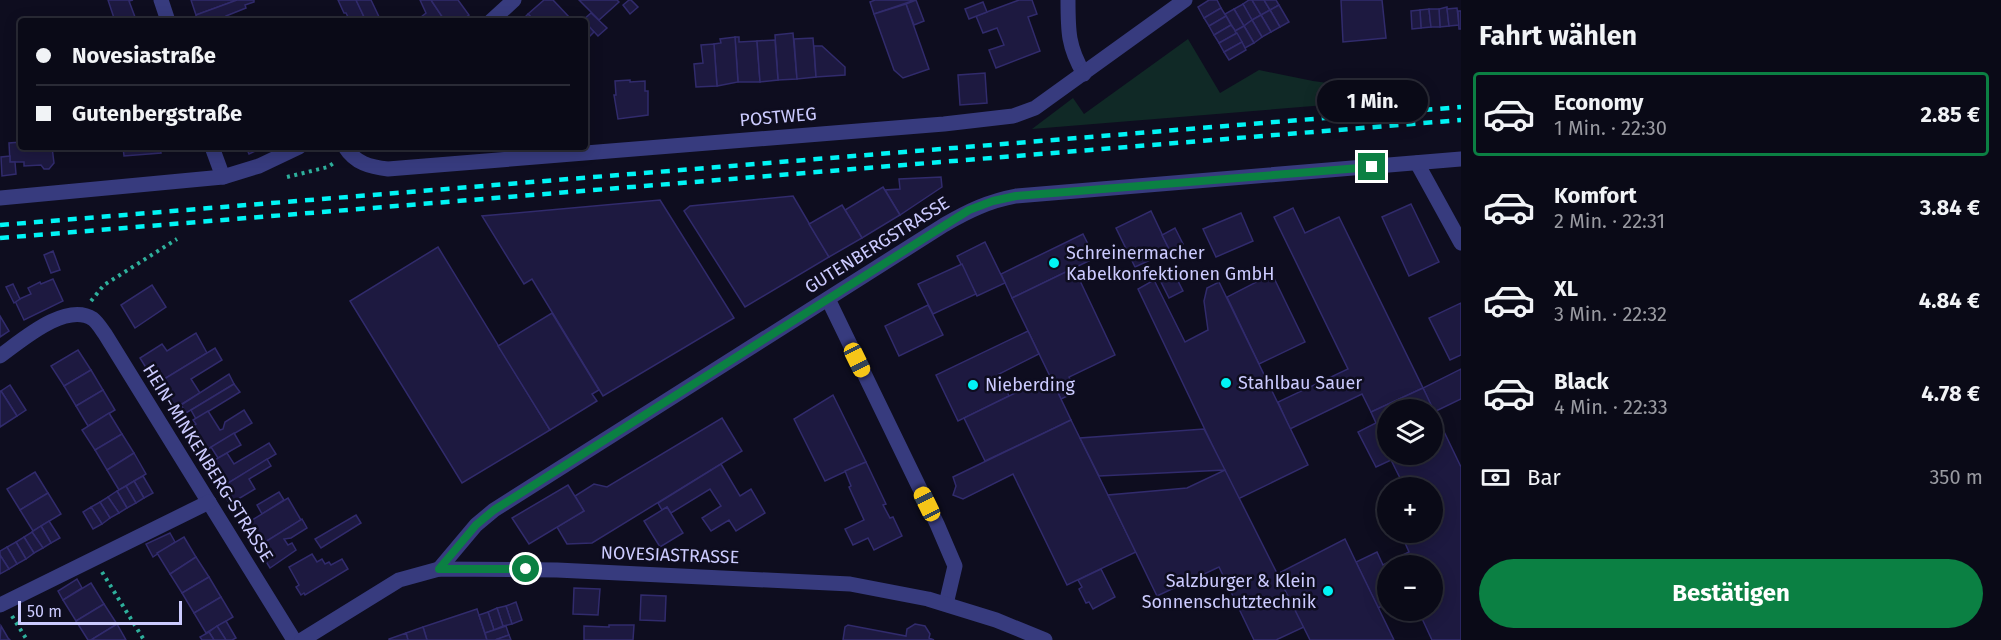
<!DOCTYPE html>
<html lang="de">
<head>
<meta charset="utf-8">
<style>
	:root { --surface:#0a0a17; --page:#181824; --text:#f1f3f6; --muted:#999aa1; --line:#2a2b36; --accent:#0b8043 }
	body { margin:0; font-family:"Fira Sans",sans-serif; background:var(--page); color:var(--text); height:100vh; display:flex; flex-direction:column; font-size:22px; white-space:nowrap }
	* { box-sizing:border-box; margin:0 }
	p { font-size:20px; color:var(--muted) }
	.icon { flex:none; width:33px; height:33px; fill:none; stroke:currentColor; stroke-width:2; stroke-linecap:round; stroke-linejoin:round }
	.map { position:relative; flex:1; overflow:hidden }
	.details { display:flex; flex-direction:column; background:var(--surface); width:540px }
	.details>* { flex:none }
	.top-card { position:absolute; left:18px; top:18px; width:570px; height:132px; border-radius:6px; box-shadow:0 3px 15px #0003,0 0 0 2px var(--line); display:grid; align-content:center; height:132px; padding:0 18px; background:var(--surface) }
	.fabs { position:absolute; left:1377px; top:399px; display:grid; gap:12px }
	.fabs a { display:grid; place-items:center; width:66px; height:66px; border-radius:50%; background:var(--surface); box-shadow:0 3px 15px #0003,0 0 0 2px var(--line); font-size:30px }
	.scale { position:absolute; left:18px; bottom:15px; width:164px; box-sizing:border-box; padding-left:6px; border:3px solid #cccbff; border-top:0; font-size:16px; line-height:21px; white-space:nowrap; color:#cccbff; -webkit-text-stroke:4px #0e0d1f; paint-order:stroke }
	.end { position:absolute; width:27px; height:27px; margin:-14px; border:8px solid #0b8043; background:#fff; box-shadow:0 0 0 3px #fff }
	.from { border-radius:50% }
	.bubble { position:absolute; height:42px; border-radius:21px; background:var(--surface); box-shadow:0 3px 15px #0003,0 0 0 2px var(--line); font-size:20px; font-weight:700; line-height:42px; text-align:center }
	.car { position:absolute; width:18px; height:36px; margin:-18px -9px; border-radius:8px; box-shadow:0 0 4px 2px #0007; background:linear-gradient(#f5c518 24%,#345 0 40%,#f5c518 0 76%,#345 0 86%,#f5c518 0) }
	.top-card b { display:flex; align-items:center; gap:21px; height:57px; font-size:22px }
	.top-card b+b { border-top:2px solid var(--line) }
	.top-card i { width:15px; height:15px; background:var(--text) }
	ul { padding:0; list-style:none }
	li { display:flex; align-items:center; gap:18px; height:84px; margin:0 12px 9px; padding:0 6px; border:3px solid transparent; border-radius:6px }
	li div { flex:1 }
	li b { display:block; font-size:22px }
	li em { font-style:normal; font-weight:700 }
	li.current { border-color:var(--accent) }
	li>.icon { width:54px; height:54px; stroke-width:1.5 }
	h2 { padding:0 18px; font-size:27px; line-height:72px }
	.pay { display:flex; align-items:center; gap:15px; height:66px; padding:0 18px; font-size:22px }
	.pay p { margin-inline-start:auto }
	.action { display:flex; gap:12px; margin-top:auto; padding:12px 18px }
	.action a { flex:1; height:69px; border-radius:36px; background:var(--accent); color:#fff; font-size:24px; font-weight:700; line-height:69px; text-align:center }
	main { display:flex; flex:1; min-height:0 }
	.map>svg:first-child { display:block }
	.green { fill:#102926 }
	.building { fill:#1d1940; stroke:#312b6c; stroke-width:1.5; fill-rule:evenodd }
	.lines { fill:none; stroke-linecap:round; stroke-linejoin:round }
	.path { stroke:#2eb09c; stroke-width:4; stroke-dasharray:3 4.5; stroke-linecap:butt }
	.street { stroke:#373b7e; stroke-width:15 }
	.rail { stroke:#01f4f5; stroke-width:4.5; stroke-dasharray:9 8; stroke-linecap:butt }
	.route { stroke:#0b8043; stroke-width:8 }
	.poi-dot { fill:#01f4f5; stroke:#0e0d1f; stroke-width:2 }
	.labels { text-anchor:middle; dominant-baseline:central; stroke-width:5; stroke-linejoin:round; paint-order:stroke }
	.street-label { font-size:18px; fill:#cccbff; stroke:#0e0d1f }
	.poi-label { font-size:18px; fill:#cccbff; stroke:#0e0d1f; text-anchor:start }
</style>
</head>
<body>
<main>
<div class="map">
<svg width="1461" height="640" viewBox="0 0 1461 640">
	<rect width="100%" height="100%" fill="#0e0d1f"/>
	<!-- green -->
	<polygon class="green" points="1188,39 1220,93 1259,70 1313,81 1357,87 1411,82 1412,98 1032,129 1073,98 1084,114"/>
	<!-- building -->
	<g class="building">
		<polygon points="108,0 133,0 129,1 135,17 122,21 115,21"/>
		<polygon points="191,0 237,0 196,15"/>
		<polygon points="237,0 254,0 254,2 245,5 246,8 226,16 228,21 198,21 196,15"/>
		<polygon points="338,0 356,0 366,21 350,21 346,13 344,13"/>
		<polygon points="356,0 371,0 381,21 366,21"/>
		<polygon points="420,0 431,0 445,21 416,21 426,13"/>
		<polygon points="431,0 458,0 469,15 461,21 445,21"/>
		<polygon points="544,0 553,0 570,18 567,21 535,21 528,14"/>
		<polygon points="579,0 617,0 619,2 599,20"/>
		<polygon points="629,0 631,0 638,7 630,14 623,5"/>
		<polygon points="875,0 915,0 874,14 870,2"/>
		<polygon points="916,0 924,21 914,25 906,4"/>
		<polygon points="1019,0 1032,0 1037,14 1028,17 1040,51 996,68 989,50 1004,45 997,28 983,33 976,16"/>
		<polygon points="1209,0 1217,0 1221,8 1204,18 1198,7"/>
		<polygon points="1249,0 1252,0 1261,15 1252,20 1243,4"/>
		<polygon points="1252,0 1264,0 1270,10 1261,15"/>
		<polygon points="1264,0 1276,0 1279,5 1270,10"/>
		<polygon points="1341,0 1382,0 1386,38 1343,42"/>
		<polygon points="983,2 987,12 969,19 965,9"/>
		<polygon points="906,4 929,69 903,78 894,70 874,14"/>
		<polygon points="1243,4 1252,20 1244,26 1234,9"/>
		<polygon points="1279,5 1289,22 1280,27 1270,10"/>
		<polygon points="1447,7 1449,26 1440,27 1439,9"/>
		<polygon points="1221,8 1226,16 1209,26 1204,18"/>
		<polygon points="1457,8 1459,25 1449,26 1447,9"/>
		<polygon points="1234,9 1244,26 1235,31 1225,14"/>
		<polygon points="1429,9 1431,27 1421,28 1420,10"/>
		<polygon points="1429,9 1439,9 1440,27 1431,27"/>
		<polygon points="1270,10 1280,27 1271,32 1261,15"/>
		<polygon points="1420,10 1421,28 1412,29 1411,11"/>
		<polygon points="1458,11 1461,11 1461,29 1459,29"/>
		<polygon points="591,13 607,28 598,36 583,20"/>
		<polygon points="528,14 535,21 521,21"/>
		<polygon points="1261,15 1271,32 1262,37 1252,20"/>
		<polygon points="1226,16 1231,25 1214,35 1209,26"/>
		<polygon points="1252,20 1262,37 1254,43 1244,26"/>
		<polygon points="585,22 594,32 587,39 585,37"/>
		<polygon points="1231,25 1237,33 1219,43 1214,35"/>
		<polygon points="1244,26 1254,43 1245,48 1235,31"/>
		<polygon points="793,33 797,79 778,80 775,35"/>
		<polygon points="1237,33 1242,42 1224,52 1219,43"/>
		<polygon points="735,37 739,37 739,42 757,41 760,82 738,82"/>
		<polygon points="735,37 738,82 717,86 714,44 721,43 720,39"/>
		<polygon points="813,38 816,77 797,79 794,39"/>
		<polygon points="775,40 778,80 760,82 757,41"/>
		<polygon points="1242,42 1246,50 1229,60 1224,52"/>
		<polygon points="714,44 717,86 696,87 694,64 703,63 701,45"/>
		<polygon points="814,46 822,46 845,67 845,75 816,77"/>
		<polygon points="985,73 987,103 960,105 958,75"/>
		<polygon points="630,80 630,82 645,81 645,91 648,91 648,115 618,119 614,95 616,95 615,81"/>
		<polygon points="21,142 21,147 52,147 54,163 49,169 44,169 41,165 24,166 24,162 10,162 9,143"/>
		<polygon points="123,147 160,147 161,153 124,156"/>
		<polygon points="246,147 264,147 249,154"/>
		<polygon points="10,156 10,162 15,162 16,174 2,176 1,157"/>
		<polygon points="941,177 942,187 900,215 885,190 900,189 899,179"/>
		<polygon points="883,187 900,215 862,238 845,210"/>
		<polygon points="793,196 829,257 745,307 684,211 690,206"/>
		<polygon points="660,200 734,318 603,396 532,279 524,284 482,216"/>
		<polygon points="1411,204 1439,262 1409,276 1382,217"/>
		<polygon points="842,205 862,238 829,257 809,224"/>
		<polygon points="1293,208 1305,233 1339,217 1423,388 1371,412 1362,394 1290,429 1278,402 1348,369 1274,217"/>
		<polygon points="1151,211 1170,251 1135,267 1116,228"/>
		<polygon points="1241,213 1253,241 1216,257 1203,229"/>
		<polygon points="1175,228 1183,244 1170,251 1162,235"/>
		<polygon points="1083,234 1095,258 1012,298 1001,274"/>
		<polygon points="985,242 1005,283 977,296 957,256"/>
		<polygon points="438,247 550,430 462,483 350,301"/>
		<polygon points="53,251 60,270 51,273 44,255"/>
		<polygon points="962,264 976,294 933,314 918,284"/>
		<polygon points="1074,268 1115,355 1069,377 1076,392 1061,399 1012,298"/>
		<polygon points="1272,274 1305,342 1259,364 1227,297"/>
		<polygon points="1175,275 1183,291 1169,298 1161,282"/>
		<polygon points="53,279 63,301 24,320 15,301 31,294 28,288 40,282 41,284"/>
		<polygon points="1154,280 1185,342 1208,330 1204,301 1207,288 1219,282 1308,465 1238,499 1138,289"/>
		<polygon points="13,284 20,299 14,303 6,287"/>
		<polygon points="152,285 166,307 135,328 121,305"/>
		<polygon points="1461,303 1461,355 1450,360 1429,318"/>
		<polygon points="928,305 943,335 899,356 885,326"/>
		<polygon points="552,313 599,390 592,394 597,401 550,430 498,346"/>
		<polygon points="0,316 9,331 0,337"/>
		<polygon points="1028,331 1039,354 999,374 1009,396 958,421 936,375"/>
		<polygon points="196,333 207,353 156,384 140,358 162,344 167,351"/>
		<polygon points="215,348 222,360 191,379 200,393 172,410 156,384"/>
		<polygon points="78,350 91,370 64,386 51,366"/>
		<polygon points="1461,369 1461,399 1434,412 1423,388"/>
		<polygon points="91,370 103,390 76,406 64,386"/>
		<polygon points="229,374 234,384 186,413 181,405"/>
		<polygon points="1050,376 1071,420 985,461 964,418"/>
		<polygon points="234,384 240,392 196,419 191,410"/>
		<polygon points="10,385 26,410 17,416 1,391"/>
		<path d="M1423 388 1461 467V640H1432L1418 610H1432V566H1388V603L1378 608 1356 562 1377 552 1383 565 1409 552 1402 536 1409 532H1432V488H1405L1391 460 1376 467 1358 432 1376 423 1371 412ZM1388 410H1432V454H1388Z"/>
		<polygon points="103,390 115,410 88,426 76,406"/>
		<polygon points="1,391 17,416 0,427 0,392"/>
		<polygon points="833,395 866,462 825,481 794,419"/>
		<polygon points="244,410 252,423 200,454 185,431 196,424 193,420 208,411 220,430 223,429 225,422"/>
		<polygon points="109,413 122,434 95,450 82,430"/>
		<polygon points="722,418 742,451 592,543 567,544 557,527 584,511 575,496 594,484 607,487"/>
		<polygon points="1071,420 1136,552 1067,585 1013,474 963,499 953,495 956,486 953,477"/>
		<polygon points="1204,429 1225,470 1099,476 1080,438"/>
		<polygon points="234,433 241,445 218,458 211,447"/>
		<polygon points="122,434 134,453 107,470 95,450"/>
		<polygon points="269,443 276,454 220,488 206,465 227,453 234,464"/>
		<polygon points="134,453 146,474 119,490 107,470"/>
		<polygon points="267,459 271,466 249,479 255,489 230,504 220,488"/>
		<polygon points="866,462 886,504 883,505 890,518 893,517 902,536 874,550 868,538 853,545 845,529 864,520 849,487 851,486 845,471"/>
		<polygon points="721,464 740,496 751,489 765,513 736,531 729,520 711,531 702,518 721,506 710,489 671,513 667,507 662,510 658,503"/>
		<polygon points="1225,470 1304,627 1276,640 1254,640 1219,567 1157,596 1108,495 1187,488"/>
		<polygon points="35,472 48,493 20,510 7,489"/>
		<polygon points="143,476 153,493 144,498 134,481"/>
		<polygon points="134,481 144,498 136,503 126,486"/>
		<polygon points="568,485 584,511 529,544 512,518"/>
		<polygon points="126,486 136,503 127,508 117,491"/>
		<polygon points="117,491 127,508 119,513 108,497"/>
		<polygon points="279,492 284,500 262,514 257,505"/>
		<polygon points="48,493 61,514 33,531 20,510"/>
		<polygon points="108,497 119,513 110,518 100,502"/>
		<polygon points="288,498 301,520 257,547 244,525"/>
		<polygon points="100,502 110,518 102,524 91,507"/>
		<polygon points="91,507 102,524 93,529 83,512"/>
		<polygon points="667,507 683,533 660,547 644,521"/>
		<polygon points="356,515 361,523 321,548 315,539"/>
		<polygon points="302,519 307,528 291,538 284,539 288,545 292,543 296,550 270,568 257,547"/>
		<polygon points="49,521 60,538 51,543 41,526"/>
		<polygon points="41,526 51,543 43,548 32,532"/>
		<polygon points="32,532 43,548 34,553 24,537"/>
		<polygon points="170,533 175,542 153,557 146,544"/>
		<polygon points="24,537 34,553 26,559 16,542"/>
		<polygon points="184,537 196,557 170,574 157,553"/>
		<polygon points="1345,539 1356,562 1394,640 1310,640 1277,574"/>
		<polygon points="16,542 26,559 17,564 7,547"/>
		<polygon points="7,547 17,564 9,569 0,555 0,551"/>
		<polygon points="312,554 317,562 322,559 325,564 329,562 331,565 342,559 348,569 305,595 304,593 301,595 296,587 299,585 289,567"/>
		<polygon points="0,555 9,569 0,574"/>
		<polygon points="196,557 209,577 182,593 170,574"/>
		<polygon points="1101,569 1115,597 1093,609 1089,602 1086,603 1079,589 1082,587 1078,580"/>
		<polygon points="209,577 221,597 194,613 182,593"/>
		<polygon points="77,579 82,588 63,600 58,591"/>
		<polygon points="91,583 104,604 76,621 63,600"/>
		<polygon points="574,588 600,589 598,615 573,614"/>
		<polygon points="641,595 666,596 665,621 640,620"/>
		<polygon points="221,597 233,617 206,633 194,613"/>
		<polygon points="516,602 522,620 512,624 506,606"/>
		<polygon points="104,604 117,624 91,640 88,640 76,621"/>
		<polygon points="506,606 512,624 503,626 497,608"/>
		<polygon points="497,608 503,626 494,630 488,612"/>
		<polygon points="477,609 487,640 427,640 423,627"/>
		<polygon points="488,612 494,630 485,633 479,615"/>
		<polygon points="226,621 236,638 232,640 226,640 217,626"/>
		<polygon points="117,624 126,640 91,640"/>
		<polygon points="915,624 925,626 930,634 929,638 934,640 843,640 845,627 848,625 906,636 907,629"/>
		<polygon points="609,625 634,625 633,640 584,640 584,626 609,627"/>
		<polygon points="1,626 8,638 10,640 0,640"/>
		<polygon points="217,626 226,640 214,640 209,632"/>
		<polygon points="506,626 509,635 495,640 487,640 485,633"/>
		<polygon points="423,627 427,640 408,640 406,633"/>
		<polygon points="209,632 214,640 202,640 200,637"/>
		<polygon points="406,633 408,640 389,640 389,639"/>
		<polygon points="509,635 511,640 495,640"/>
	</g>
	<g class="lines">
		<!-- path -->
		<g class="path">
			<polyline points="287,177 328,167 335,162"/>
			<polyline points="91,301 104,285 177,239"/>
			<polyline points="102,572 144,640"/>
			<polyline points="12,616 27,640"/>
		</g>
		<!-- street -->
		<g class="street">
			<polyline points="161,0 168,21"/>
			<path d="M1068 0C1068 31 1068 47 1084 74"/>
			<polyline points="491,21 514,0"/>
			<polyline points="212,147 223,177"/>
			<path d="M345 147C355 163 370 167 388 169L944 124 1013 116 1035 108 1185 0"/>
			<polyline points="1417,163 1461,243"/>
			<polyline points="0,198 223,177 259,166 299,147"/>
			<polyline points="828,299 937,524 955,566 946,604"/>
			<path d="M0 356C21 341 66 301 93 319 98 323 102 330 105 334L294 640"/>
			<path d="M439 569 476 525 494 510 944 225C968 211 989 201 1016 196L1461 159"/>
			<polyline points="0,605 209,502"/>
			<polyline points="302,640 399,580 439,569 557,570 850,584 928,599 996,620 1045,640"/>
		</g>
		<!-- rail -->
		<g class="rail">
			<polyline points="0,225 1461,107"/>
			<polyline points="0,238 1461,120"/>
		</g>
	</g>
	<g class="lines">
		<!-- route -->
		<polyline class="route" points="526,569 439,569 476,525 494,510 969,210 993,201 1016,196 1372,167"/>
	</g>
	<!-- markers -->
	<g class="poi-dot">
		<circle cx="1054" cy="263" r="6"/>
		<circle cx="1226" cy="383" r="6"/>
		<circle cx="973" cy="385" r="6"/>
		<circle cx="1328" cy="591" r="6"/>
	</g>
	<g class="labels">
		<!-- street labels -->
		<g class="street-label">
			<text transform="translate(778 117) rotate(-5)">POSTWEG</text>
			<text transform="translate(877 245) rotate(-32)">GUTENBERGSTRASSE</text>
			<text transform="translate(208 463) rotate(58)">HEIN-MINKENBERG-STRASSE</text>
			<text transform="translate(670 555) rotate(2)">NOVESIASTRASSE</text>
		</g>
		<!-- poi labels -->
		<g class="poi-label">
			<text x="1066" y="253">Schreinermacher<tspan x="1066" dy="21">Kabelkonfektionen GmbH</tspan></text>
			<text x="1238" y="383">Stahlbau Sauer</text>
			<text x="985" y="385">Nieberding</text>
			<text x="1316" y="581" text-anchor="end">Salzburger &amp; Klein<tspan x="1316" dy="21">Sonnenschutztechnik</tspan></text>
		</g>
	</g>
</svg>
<div class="fabs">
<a><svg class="icon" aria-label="layers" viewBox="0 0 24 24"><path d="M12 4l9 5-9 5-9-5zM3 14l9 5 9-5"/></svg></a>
<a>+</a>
<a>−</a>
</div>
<div class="scale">50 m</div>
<i class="end from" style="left:526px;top:569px"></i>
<i class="end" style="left:1372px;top:167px"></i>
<div class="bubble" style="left:1317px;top:80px;width:111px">1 Min.</div>
<i class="car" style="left:857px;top:360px;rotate:154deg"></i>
<i class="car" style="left:927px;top:504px;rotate:334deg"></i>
<div class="top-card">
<b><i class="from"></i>Novesiastraße</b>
<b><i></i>Gutenbergstraße</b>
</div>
</div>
<section class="details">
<h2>Fahrt wählen</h2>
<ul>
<li class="current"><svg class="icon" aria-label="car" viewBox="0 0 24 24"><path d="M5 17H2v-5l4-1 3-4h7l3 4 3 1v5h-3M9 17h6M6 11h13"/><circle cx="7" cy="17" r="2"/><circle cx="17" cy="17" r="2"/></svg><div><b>Economy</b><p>1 Min. · 22:30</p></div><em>2.85 €</em></li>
<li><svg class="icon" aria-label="car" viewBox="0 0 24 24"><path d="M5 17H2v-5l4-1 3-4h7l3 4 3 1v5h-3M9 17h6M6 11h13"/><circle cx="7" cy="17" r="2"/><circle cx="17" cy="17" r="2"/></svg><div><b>Komfort</b><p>2 Min. · 22:31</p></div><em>3.84 €</em></li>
<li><svg class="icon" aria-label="car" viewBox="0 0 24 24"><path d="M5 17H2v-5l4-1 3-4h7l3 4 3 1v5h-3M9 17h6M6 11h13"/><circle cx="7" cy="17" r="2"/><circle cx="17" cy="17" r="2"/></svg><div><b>XL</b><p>3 Min. · 22:32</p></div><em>4.84 €</em></li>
<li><svg class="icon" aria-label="car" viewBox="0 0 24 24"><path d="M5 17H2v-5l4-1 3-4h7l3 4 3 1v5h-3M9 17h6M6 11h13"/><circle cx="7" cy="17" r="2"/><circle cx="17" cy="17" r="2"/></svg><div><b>Black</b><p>4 Min. · 22:33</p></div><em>4.78 €</em></li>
</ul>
<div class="pay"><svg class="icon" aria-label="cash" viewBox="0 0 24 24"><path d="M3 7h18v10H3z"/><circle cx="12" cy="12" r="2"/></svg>Bar<p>350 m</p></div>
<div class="action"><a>Bestätigen</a></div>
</section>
</main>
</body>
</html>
